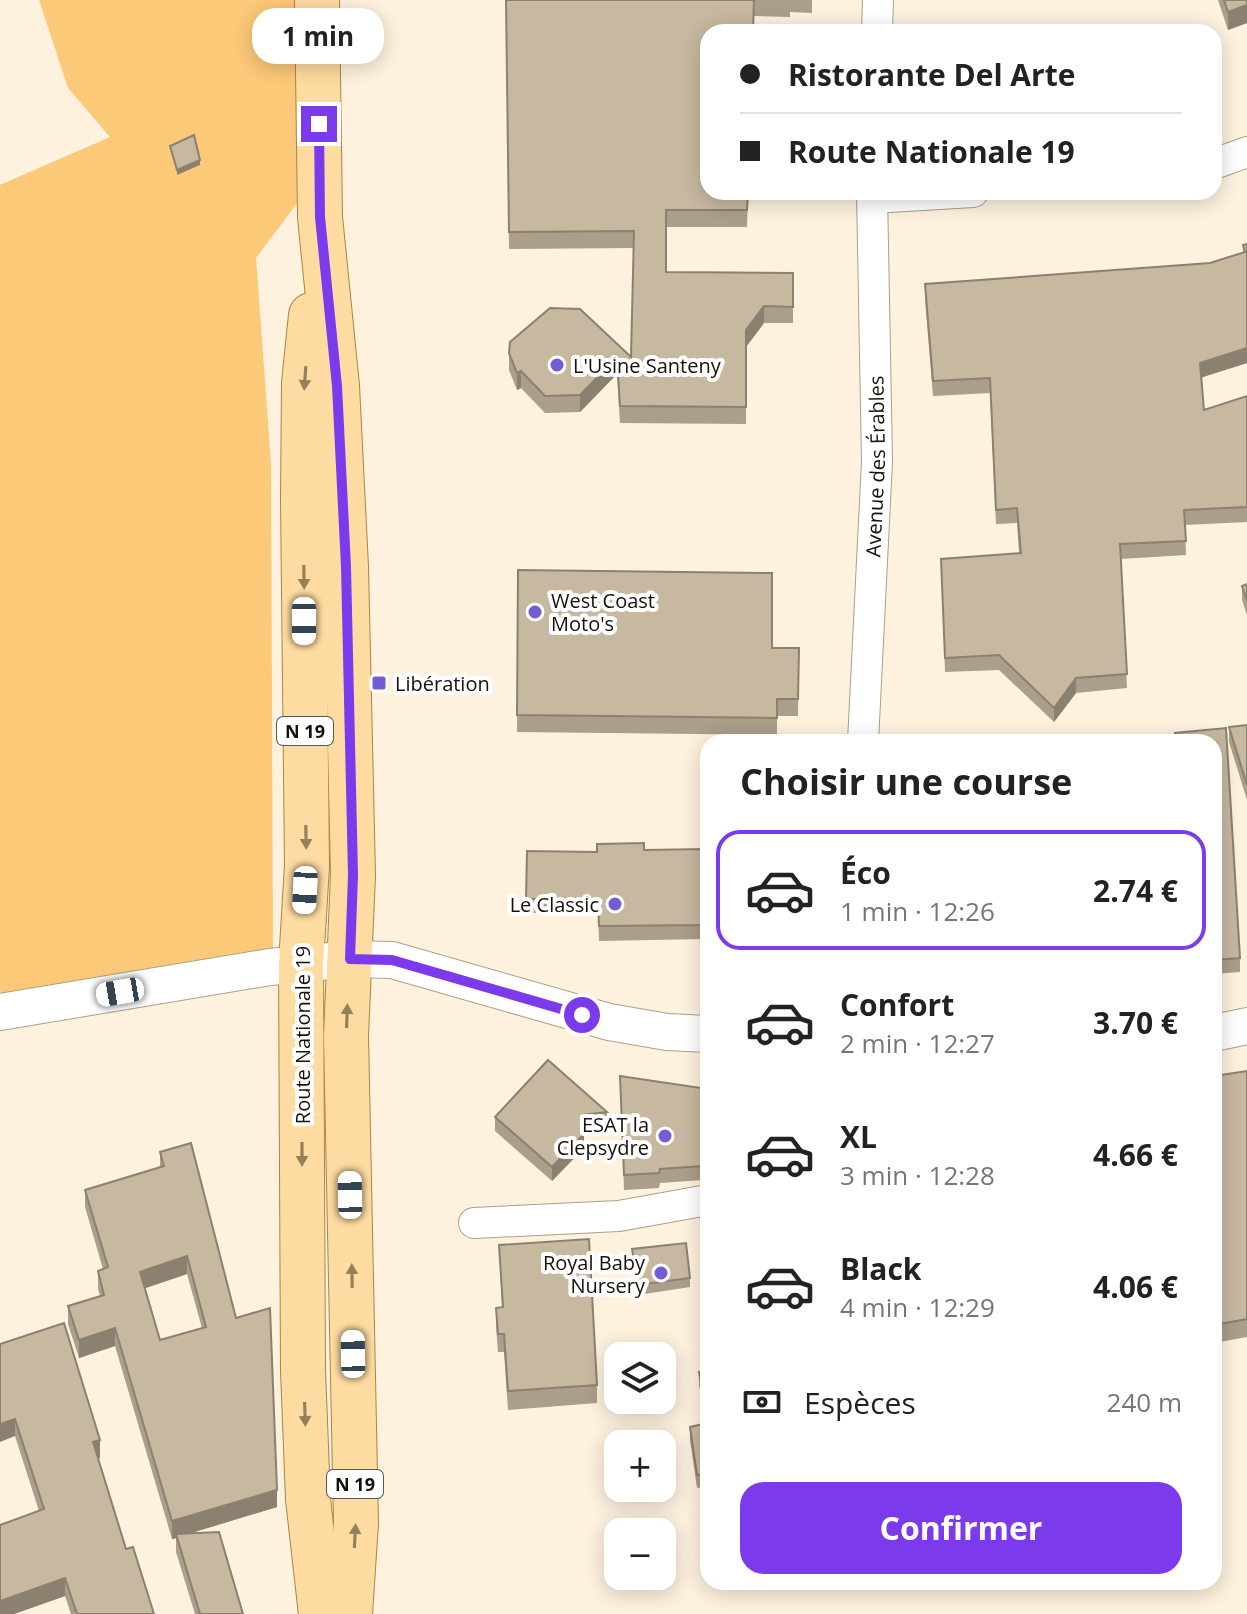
<!DOCTYPE html>
<html lang="fr">
<head>
<meta charset="utf-8">
<style>
	:root { --surface:#fff; --page:#f2f2f2; --text:#222; --muted:#767676; --line:#e0e0e0; --accent:#7c3aed }
	body { margin:0; font-family:"Open Sans",sans-serif; background:var(--page); color:var(--text); height:100vh; display:flex; flex-direction:column; font-size:30px; white-space:nowrap }
	* { box-sizing:border-box; margin:0 }
	p { font-size:26px; color:var(--muted) }
	.icon { flex:none; width:44px; height:44px; fill:none; stroke:currentColor; stroke-width:2; stroke-linecap:round; stroke-linejoin:round }
	.map { position:relative; flex:1; overflow:hidden }
	.panel { position:absolute; left:700px; top:734px; width:522px; height:856px; display:flex; flex-direction:column; background:var(--surface); border-radius:24px; box-shadow:0 4px 20px #0003 }
	.panel>* { flex:none }
	.banner { position:absolute; left:700px; top:24px; width:522px; height:176px; border-radius:24px; box-shadow:0 4px 20px #0003; display:grid; align-content:center; height:176px; padding:0 40px; background:var(--surface) }
	.controls { position:absolute; left:604px; top:1342px; display:grid; gap:16px }
	.controls a { display:grid; place-items:center; width:72px; height:72px; border-radius:16px; background:var(--surface); box-shadow:0 4px 20px #0003; font-size:40px }
	.end { position:absolute; width:36px; height:36px; margin:-18px; border:10px solid #7c3aed; background:#fff; box-shadow:0 0 0 4px #fff }
	.from { border-radius:50% }
	.bubble { position:absolute; height:56px; border-radius:24px; background:var(--surface); box-shadow:0 4px 20px #0003; font-size:26px; font-weight:700; line-height:56px; text-align:center }
	.car { position:absolute; width:24px; height:48px; margin:-24px -12px; border-radius:10px; box-shadow:0 0 6px 2px #0007; background:linear-gradient(#fff 24%,#345 0 40%,#fff 0 76%,#345 0 86%,#fff 0) }
	.banner b { display:flex; align-items:center; gap:28px; height:76px; font-size:30px }
	.banner b+b { border-top:2px solid var(--line) }
	.banner i { width:20px; height:20px; background:var(--text) }
	ul { padding:0; list-style:none }
	li { display:flex; align-items:center; gap:24px; height:120px; margin:0 16px 12px; padding:0 24px; border:4px solid transparent; border-radius:24px }
	li div { flex:1 }
	li b { display:block; font-size:30px }
	li em { font-style:normal; font-weight:700 }
	li.selected { border-color:var(--accent) }
	li>.icon { width:72px; height:72px; stroke-width:1.5 }
	h2 { padding:0 40px; font-size:36px; line-height:96px }
	.pay { display:flex; align-items:center; gap:20px; height:88px; padding:0 40px; font-size:30px }
	.pay p { margin-inline-start:auto }
	.cta { display:flex; gap:16px; margin-top:auto; padding:16px 40px }
	.cta a { flex:1; height:92px; border-radius:24px; background:var(--accent); color:#fff; font-size:32px; font-weight:700; line-height:92px; text-align:center }
	.map>svg:first-child { display:block }
	.green { fill:#fbc978 }
	.lines { fill:none; stroke-linecap:round; stroke-linejoin:round }
	.minor-casing { stroke:#ad9e87; stroke-width:32 }
	.tertiary-casing { stroke:#ad9e87; stroke-width:38 }
	.primary-casing { stroke:#ac8443; stroke-width:46 }
	.minor { stroke:#fff; stroke-width:30 }
	.tertiary { stroke:#fff; stroke-width:36 }
	.primary { stroke:#fedba1; stroke-width:44 }
	.wall { fill:#ab9e8a; fill-rule:evenodd }
	.shaded-wall { fill:#8b8170 }
	.building { fill:#c7b8a0; stroke:#8b8170; stroke-width:2; fill-rule:evenodd }
	.oneway { fill:#95805c }
	.route { stroke:#7c3aed; stroke-width:10 }
	.poi-dot { fill:#745cd6; stroke:#fff; stroke-width:3 }
	.labels { text-anchor:middle; dominant-baseline:central; stroke-width:8; stroke-linejoin:round; paint-order:stroke }
	.shield { fill:#fff; stroke:#5b5852; stroke-width:2 }
	.shield-label { font-size:18px; font-weight:bold; fill:#151008 }
	.poi-label { font-size:20px; fill:#151008; stroke:#fff; text-anchor:start }
	.street-label { font-size:20px; fill:#151008; stroke:#fff }
</style>
</head>
<body>
<div class="map">
<svg width="1247" height="1614" viewBox="0 0 1247 1614">
	<rect width="100%" height="100%" fill="#fef1de"/>
	<!-- green -->
	<polygon class="green" points="39,0 317,0 313,182 256,258 271,464 273,949 0,994 0,185 110,137 68,88"/>
	<g class="lines">
		<defs>
			<g id="minor">
				<polyline points="877,32 878,0"/>
				<polyline points="1214,164 1247,152"/>
				<polyline points="872,198 973,192"/>
				<path id="s1" d="M863 742 877 461 872 192"/>
				<polyline points="474,1223 619,1216 702,1201 708,1202"/>
			</g>
			<g id="tertiary">
				<polyline points="0,1012 270,967 350,959 392,960 609,1022 667,1032 708,1034"/>
				<polyline points="1214,1033 1247,1026"/>
			</g>
			<g id="primary">
				<polyline points="317,0 320,217 337,386 346,567 353,875 346,1036 356,1523 350,1614"/>
				<polyline points="311,315 304,383 303,499 307,866 301,964 303,1370 308,1499 321,1614"/>
			</g>
		</defs>
		<!-- minor casing -->
		<use href="#minor" class="minor-casing"/>
		<!-- tertiary casing -->
		<use href="#tertiary" class="tertiary-casing"/>
		<!-- primary casing -->
		<use href="#primary" class="primary-casing"/>
		<!-- minor -->
		<use href="#minor" class="minor"/>
		<!-- tertiary -->
		<use href="#tertiary" class="tertiary"/>
		<!-- primary -->
		<use href="#primary" class="primary"/>
	</g>
	<!-- wall -->
	<g class="wall">
		<polygon points="506,0 812,0 812,13 790,12 790,17 754,16 747,227 666,227 666,272 793,273 793,323 764,323 746,347 746,424 620,423 617,374 580,412 545,413 521,388 517,390 509,370 509,353 631,357 634,248 509,249"/>
		<polygon points="1218,0 1247,0 1247,23 1228,30"/>
		<polygon points="1247,244 1247,363 1202,377 1204,410 1247,396 1247,522 1185,525 1186,555 1121,559 1127,688 1076,693 1054,722 999,670 945,672 941,559 1019,553 1017,523 996,524 990,393 933,396 925,299 925,284 1210,263 1243,253 1243,245"/>
		<polygon points="518,570 772,648 799,648 798,716 777,716 777,735 517,732"/>
		<polygon points="1247,584 1247,615 1242,600 1242,586"/>
		<polygon points="1247,725 1247,800 1229,742 1229,727"/>
		<polygon points="1214,742 1240,958 1240,972 1214,974"/>
		<polygon points="705,849 706,939 599,941 598,912 526,913 527,851 597,852"/>
		<polygon points="1247,1071 1247,1337 1214,1343 1214,1076"/>
		<polygon points="620,1076 708,1089 703,1180 660,1183 659,1188 624,1190"/>
		<polygon points="607,1112 607,1126 583,1129 584,1148 552,1181 495,1131 495,1117"/>
		<path d="M160 1152 277 1507 191 1533 243 1614H195L176 1552V1538L172 1539 115 1346 79 1358 68 1324V1306L100 1296 98 1289V1271L103 1269 85 1207V1190L160 1167ZM187 1274 202 1328 160 1340 145 1288Z"/>
		<polygon points="499,1245 597,1385 597,1403 508,1410 504,1352 498,1352 496,1326 496,1308 502,1307"/>
		<polygon points="632,1249 690,1278 690,1287 638,1295 632,1259"/>
		<polygon points="0,1344 100,1458 98,1459 126,1549 154,1614 71,1614 65,1596 14,1614 0,1614 39,1511 15,1436"/>
		<polygon points="708,1371 708,1486 697,1488 690,1440 690,1427 705,1423 699,1385 699,1372"/>
	</g>
	<!-- shaded-wall -->
	<g class="shaded-wall">
		<polygon points="1247,5 1247,23 1228,30 1228,12"/>
		<polygon points="200,160 200,165 177,175 177,170"/>
		<polygon points="764,306 764,323 746,347 746,424 746,330"/>
		<polygon points="1247,348 1247,363 1200,378 1200,363"/>
		<polygon points="617,357 617,374 580,412 580,395"/>
		<polygon points="521,371 521,388 517,390 517,373"/>
		<polygon points="1076,678 1076,693 1054,722 1054,708"/>
		<polygon points="584,1134 584,1148 552,1181 552,1167"/>
		<polygon points="708,1154 708,1169 704,1173 703,1180 704,1158"/>
		<polygon points="187,1256 187,1274 140,1290 140,1272"/>
		<polygon points="115,1328 115,1346 79,1358 79,1340"/>
		<polygon points="15,1419 15,1436 0,1442 0,1424"/>
		<polygon points="100,1440 100,1458 93,1460 93,1442"/>
		<polygon points="277,1490 277,1507 178,1537 176,1534 176,1538 172,1539 172,1521"/>
		<polygon points="65,1578 65,1596 14,1614 0,1614 0,1601"/>
	</g>
	<!-- building -->
	<g class="building">
		<polygon points="506,0 754,0 753,32 708,32 708,192 748,192 747,210 666,210 666,272 793,273 793,307 764,306 746,330 746,407 620,406 617,357 580,395 545,396 521,371 517,373 509,353 510,342 550,308 580,309 631,357 634,231 509,232"/>
		<polygon points="1224,0 1247,0 1247,5 1228,12"/>
		<polygon points="931,25 998,26 998,32 931,32"/>
		<polygon points="194,135 200,160 177,170 170,146"/>
		<polygon points="1247,244 1247,348 1200,363 1204,410 1247,396 1247,507 1184,510 1186,541 1120,544 1127,674 1076,678 1054,708 999,655 945,658 941,559 1021,553 1017,508 996,510 990,378 933,381 925,284 1210,263 1245,252 1243,245"/>
		<polygon points="518,570 772,573 772,648 799,648 798,699 777,699 777,718 517,715"/>
		<polygon points="1247,584 1247,600 1242,586"/>
		<polygon points="1247,725 1247,785 1229,727"/>
		<polygon points="1226,728 1240,958 1214,960 1214,742 1176,742 1175,733"/>
		<polygon points="644,843 644,850 705,849 706,925 599,926 598,898 526,899 527,851 597,852 597,844"/>
		<polygon points="548,1060 607,1112 583,1115 584,1134 552,1167 495,1117"/>
		<polygon points="1247,1071 1247,1319 1214,1325 1214,1076"/>
		<polygon points="620,1076 708,1089 708,1154 704,1158 703,1166 660,1169 659,1173 624,1175"/>
		<path d="M191 1143 236 1318 270 1308 277 1490 172 1521 115 1328 79 1340 68 1306 104 1295 98 1271 108 1267 85 1190 164 1166 160 1152ZM187 1256 206 1327 160 1340 140 1272Z"/>
		<polygon points="589,1239 597,1385 508,1391 504,1334 498,1334 496,1308 503,1307 499,1245"/>
		<polygon points="686,1243 690,1278 638,1285 632,1249"/>
		<polygon points="64,1323 100,1440 93,1442 126,1549 133,1547 154,1614 77,1614 65,1578 0,1601 0,1525 44,1509 15,1419 0,1424 0,1344"/>
		<polygon points="708,1371 708,1473 697,1475 690,1427 707,1423 699,1372"/>
		<polygon points="219,1532 243,1614 200,1614 176,1534"/>
	</g>
	<!-- one-way arrows -->
	<defs><path id="oneway-solid" d="M-6-.8H1V-3.2L6.5 0L1 3.2V.8H-6Z" transform="scale(2)"/></defs>
	<g class="oneway">
		<use href="#oneway-solid" transform="translate(305 378) rotate(94)"/>
		<use href="#oneway-solid" transform="translate(304 577) rotate(89)"/>
		<use href="#oneway-solid" transform="translate(306 837) rotate(89)"/>
		<use href="#oneway-solid" transform="translate(347 1016) rotate(-88)"/>
		<use href="#oneway-solid" transform="translate(302 1154) rotate(90)"/>
		<use href="#oneway-solid" transform="translate(352 1276) rotate(-91)"/>
		<use href="#oneway-solid" transform="translate(305 1414) rotate(88)"/>
		<use href="#oneway-solid" transform="translate(355 1536) rotate(-87)"/>
	</g>
	<g class="lines">
		<!-- route -->
		<polyline class="route" points="319,124 320,217 337,386 346,567 353,875 350,959 392,960 582,1015"/>
	</g>
	<!-- markers -->
	<g class="poi-dot">
		<circle cx="557" cy="365" r="8"/>
		<circle cx="535" cy="612" r="8"/>
		<rect x="371" y="675" width="16" height="16" rx="4"/>
		<circle cx="615" cy="904" r="8"/>
		<circle cx="665" cy="1136" r="8"/>
		<circle cx="661" cy="1273" r="8"/>
	</g>
	<g class="labels">
		<!-- shield labels -->
		<g class="shield">
			<rect x="277" y="717" width="56" height="28" rx="6"/>
			<rect x="327" y="1470" width="56" height="28" rx="6"/>
		</g>
		<g class="shield-label">
			<text x="305" y="731">N 19</text>
			<text x="355" y="1484">N 19</text>
		</g>
		<!-- poi labels -->
		<g class="poi-label">
			<text x="573" y="365">L'Usine Santeny</text>
			<text x="551" y="600">West Coast<tspan x="551" dy="23">Moto's</tspan></text>
			<text x="395" y="683">Libération</text>
			<text x="599" y="904" text-anchor="end">Le Classic</text>
			<text x="649" y="1124" text-anchor="end">ESAT la<tspan x="649" dy="23">Clepsydre</tspan></text>
			<text x="645" y="1262" text-anchor="end">Royal Baby<tspan x="645" dy="23">Nursery</tspan></text>
		</g>
		<!-- street labels -->
		<g class="street-label">
			<text stroke="none"><textPath href="#s1" startOffset="276">Avenue des Érables</textPath></text>
			<text transform="translate(302 1035) rotate(-90)">Route Nationale 19</text>
		</g>
	</g>
</svg>
<div class="controls">
<a><svg class="icon" aria-label="layers" viewBox="0 0 24 24"><path d="M12 4l9 5-9 5-9-5zM3 14l9 5 9-5"/></svg></a>
<a>+</a>
<a>−</a>
</div>
<i class="end from" style="left:582px;top:1015px"></i>
<i class="end" style="left:319px;top:124px"></i>
<div class="bubble" style="left:252px;top:8px;width:132px">1 min</div>
<i class="car" style="left:304px;top:621px;rotate:180deg"></i>
<i class="car" style="left:305px;top:890px;rotate:183deg"></i>
<i class="car" style="left:120px;top:992px;rotate:260deg"></i>
<i class="car" style="left:350px;top:1195px;rotate:359deg"></i>
<i class="car" style="left:353px;top:1354px;rotate:359deg"></i>
<div class="banner">
<b><i class="from"></i>Ristorante Del Arte</b>
<b><i></i>Route Nationale 19</b>
</div>
<section class="panel">
<h2>Choisir une course</h2>
<ul>
<li class="selected"><svg class="icon" aria-label="car" viewBox="0 0 24 24"><path d="M5 17H2v-5l4-1 3-4h7l3 4 3 1v5h-3M9 17h6M6 11h13"/><circle cx="7" cy="17" r="2"/><circle cx="17" cy="17" r="2"/></svg><div><b>Éco</b><p>1 min · 12:26</p></div><em>2.74 €</em></li>
<li><svg class="icon" aria-label="car" viewBox="0 0 24 24"><path d="M5 17H2v-5l4-1 3-4h7l3 4 3 1v5h-3M9 17h6M6 11h13"/><circle cx="7" cy="17" r="2"/><circle cx="17" cy="17" r="2"/></svg><div><b>Confort</b><p>2 min · 12:27</p></div><em>3.70 €</em></li>
<li><svg class="icon" aria-label="car" viewBox="0 0 24 24"><path d="M5 17H2v-5l4-1 3-4h7l3 4 3 1v5h-3M9 17h6M6 11h13"/><circle cx="7" cy="17" r="2"/><circle cx="17" cy="17" r="2"/></svg><div><b>XL</b><p>3 min · 12:28</p></div><em>4.66 €</em></li>
<li><svg class="icon" aria-label="car" viewBox="0 0 24 24"><path d="M5 17H2v-5l4-1 3-4h7l3 4 3 1v5h-3M9 17h6M6 11h13"/><circle cx="7" cy="17" r="2"/><circle cx="17" cy="17" r="2"/></svg><div><b>Black</b><p>4 min · 12:29</p></div><em>4.06 €</em></li>
</ul>
<div class="pay"><svg class="icon" aria-label="cash" viewBox="0 0 24 24"><path d="M3 7h18v10H3z"/><circle cx="12" cy="12" r="2"/></svg>Espèces<p>240 m</p></div>
<div class="cta"><a>Confirmer</a></div>
</section>
</div>
</body>
</html>
